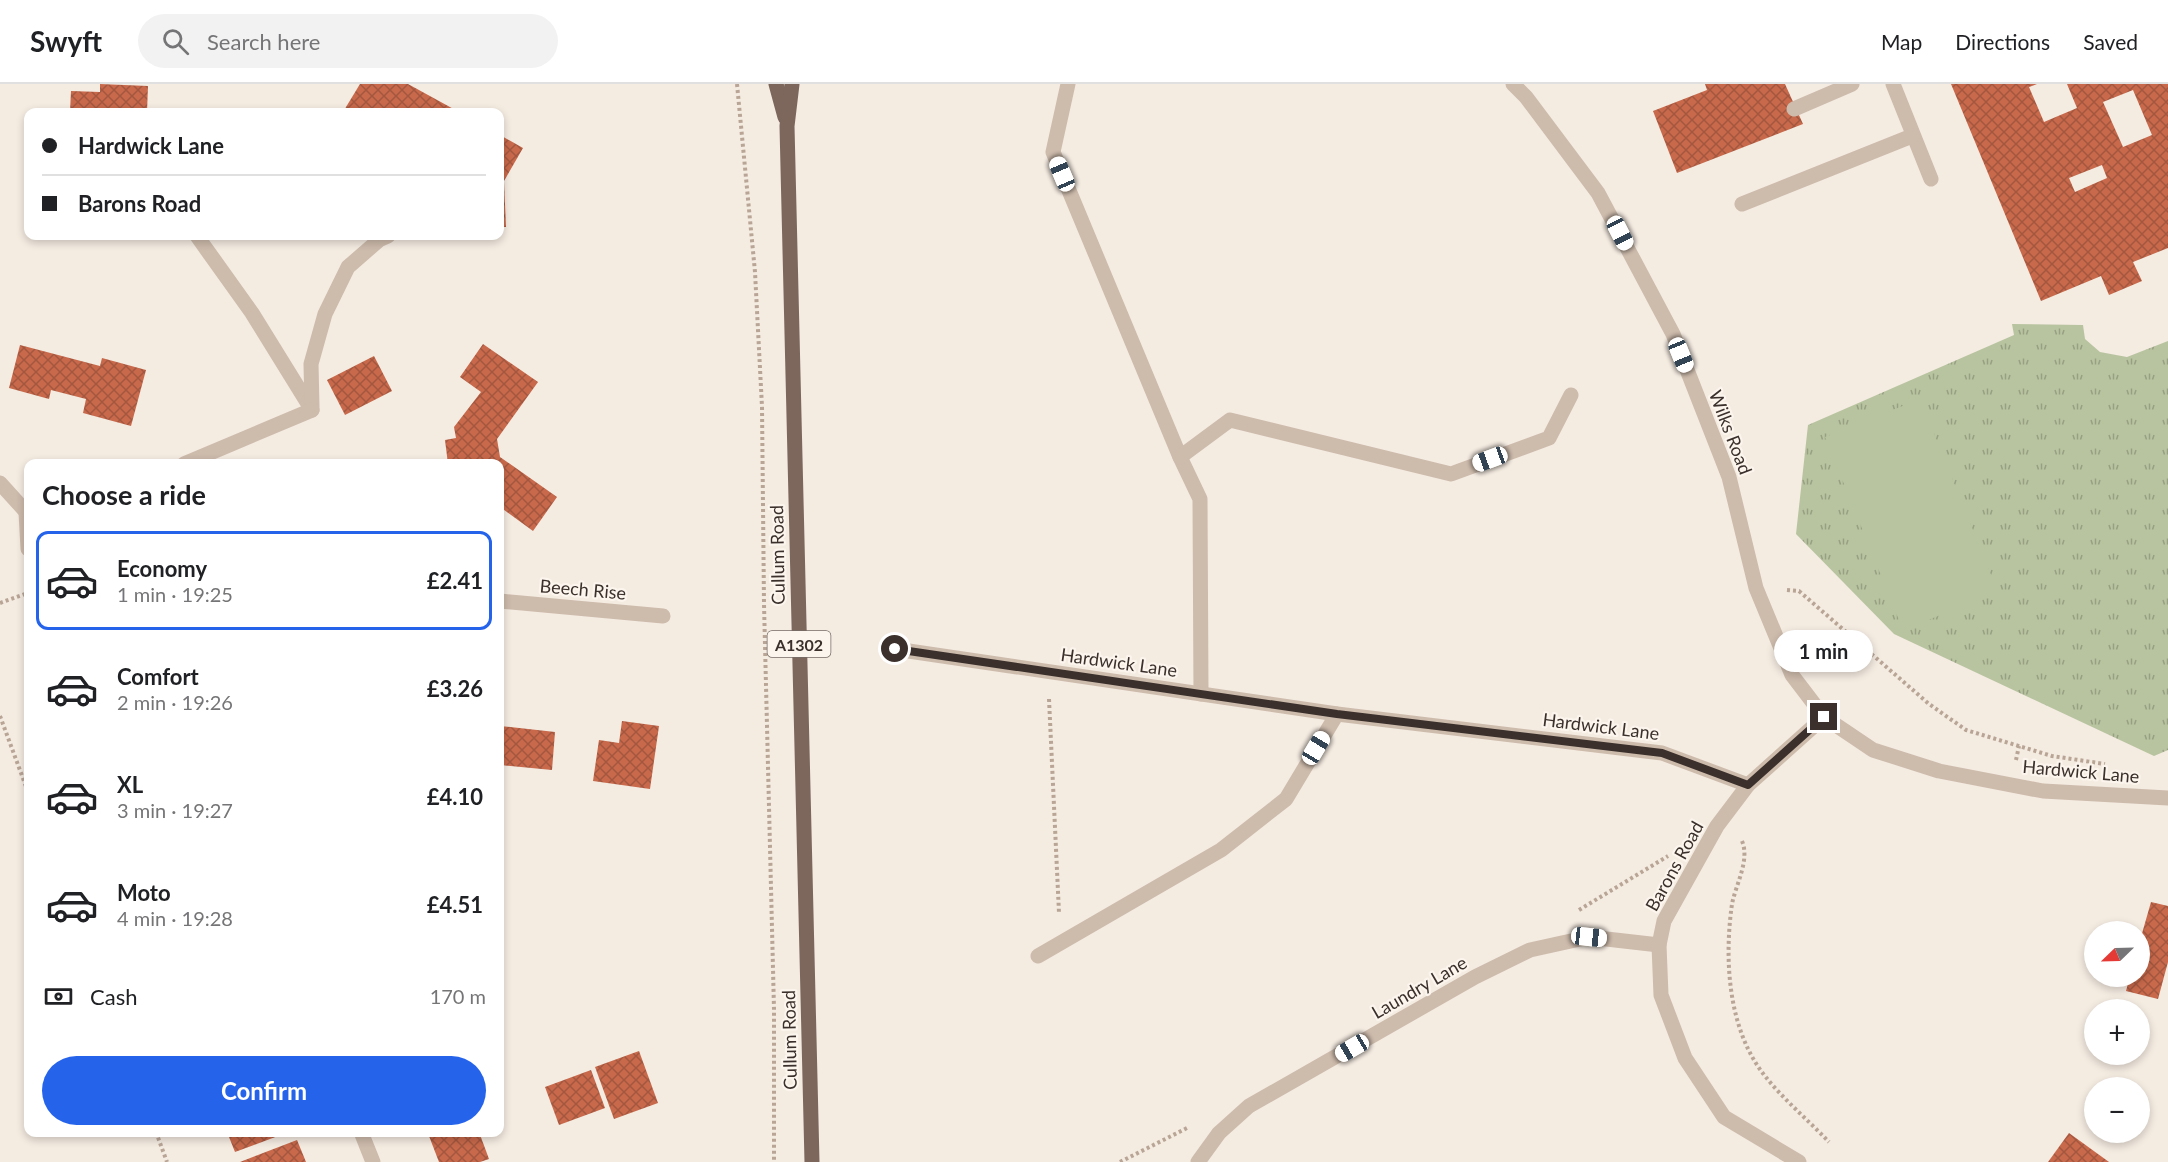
<!DOCTYPE html>
<html lang="en">
<head>
<meta charset="utf-8">
<style>
	:root { --surface:#fff; --page:#f2f2f2; --text:#202124; --muted:#757577; --line:#e0e0e0; --accent:#2563eb }
	body { margin:0; font-family:Lato,sans-serif; background:var(--page); color:var(--text); height:100vh; display:flex; flex-direction:column; font-size:22px; white-space:nowrap }
	* { box-sizing:border-box; margin:0 }
	p { font-size:20px; color:var(--muted) }
	.icon { flex:none; width:33px; height:33px; fill:none; stroke:currentColor; stroke-width:2; stroke-linecap:round; stroke-linejoin:round }
	.map { position:relative; flex:1; overflow:hidden }
	.drawer { position:absolute; left:24px; top:375px; width:480px; height:678px; display:flex; flex-direction:column; background:var(--surface); border-radius:12px; box-shadow:0 3px 9px #0003 }
	.drawer>* { flex:none }
	.guide { position:absolute; left:24px; top:24px; width:480px; height:132px; border-radius:12px; box-shadow:0 3px 9px #0003; display:grid; align-content:center; height:132px; padding:0 18px; background:var(--surface) }
	.needle { width:39px; rotate:247deg }
	.controls { position:absolute; left:2084px; top:837px; display:grid; gap:12px }
	.controls a { display:grid; place-items:center; width:66px; height:66px; border-radius:50%; background:var(--surface); box-shadow:0 3px 9px #0003; font-size:30px }
	.end { position:absolute; width:27px; height:27px; margin:-14px; border:8px solid #3b302b; background:#fff; box-shadow:0 0 0 3px #fff }
	.from { border-radius:50% }
	.bubble { position:absolute; height:42px; border-radius:21px; background:var(--surface); box-shadow:0 3px 9px #0003; font-size:20px; font-weight:700; line-height:42px; text-align:center }
	.car { position:absolute; width:18px; height:36px; margin:-18px -9px; border-radius:8px; box-shadow:0 0 4px 2px #0007; background:linear-gradient(#fff 24%,#345 0 40%,#fff 0 76%,#345 0 86%,#fff 0) }
	.guide b { display:flex; align-items:center; gap:21px; height:57px; font-size:22px }
	.guide b+b { border-top:2px solid var(--line) }
	.guide i { width:15px; height:15px; background:var(--text) }
	ul { padding:0; list-style:none }
	li { display:flex; align-items:center; gap:18px; height:99px; margin:0 12px 9px; padding:0 6px; border:3px solid transparent; border-radius:12px }
	li div { flex:1 }
	li b { display:block; font-size:22px }
	li em { font-style:normal; font-weight:700 }
	li.current { border-color:var(--accent) }
	li>.icon { width:54px; height:54px; stroke-width:1.5 }
	h2 { padding:0 18px; font-size:27px; line-height:72px }
	.pay { display:flex; align-items:center; gap:15px; height:66px; padding:0 18px; font-size:22px }
	.pay p { margin-inline-start:auto }
	.cta { display:flex; gap:12px; margin-top:auto; padding:12px 18px }
	.cta a { flex:1; height:69px; border-radius:36px; background:var(--accent); color:#fff; font-size:24px; font-weight:700; line-height:69px; text-align:center }
	header { display:flex; align-items:center; gap:36px; box-sizing:border-box; height:84px; padding:0 30px; background:var(--surface); border-bottom:2px solid var(--line) }
	header strong { font-size:28px }
	nav { display:flex; gap:33px; margin-inline-start:auto; font-size:21px }
	.search { width:420px; height:54px; background:var(--page); display:flex; align-items:center; gap:15px; box-sizing:border-box; padding:0 21px; border-radius:33px; color:var(--muted); font-size:22px }
	.map>svg:first-child { display:block }
	.grass { fill:url(#grass-tufts) }
	.pitch { fill:#b8c4a0 }
	.building { fill:url(#building-cross-hatch); fill-rule:evenodd }
	.lines { fill:none; stroke-linecap:round; stroke-linejoin:round }
	.path { stroke:#b9a596; stroke-width:4; stroke-dasharray:3 3; stroke-linecap:butt }
	.minor { stroke:#cdbbac; stroke-width:15 }
	.major { stroke:#7d675c; stroke-width:15 }
	.route { stroke:#3b302b; stroke-width:8 }
	.labels { text-anchor:middle; dominant-baseline:central; stroke-width:4.5; stroke-linejoin:round; paint-order:stroke }
	.shield { fill:#fbf5ee; stroke:#756b66; stroke-width:1.5 }
	.shield-label { font-size:16px; font-weight:bold; fill:#3b302b }
	.street-label { font-size:18px; fill:#3b302b; stroke:#fbf5ee }
</style>
</head>
<body>
<header>
<strong>Swyft</strong>
<div class="search"><svg class="icon" aria-label="search" viewBox="0 0 24 24"><circle cx="10" cy="10" r="6"/><path d="M15 15l6 6"/></svg>Search here</div>
<nav><a>Map</a><a>Directions</a><a>Saved</a></nav>
</header>
<div class="map">
<svg width="2168" height="1078" viewBox="0 0 2168 1078">
	<defs>
		<pattern id="grass-tufts" width="24" height="20" patternUnits="userSpaceOnUse" patternTransform="scale(1.5)"><rect width="24" height="20" fill="#b8c4a0"/><path d="M3 7l-1-3M5 7V3M7 7l1-3M15 17l-1-3M17 17v-4M19 17l1-3" fill="none" stroke="#97a083"/></pattern>
		<pattern id="building-cross-hatch" width="8" height="8" patternUnits="userSpaceOnUse" patternTransform="scale(1.5)"><rect width="8" height="8" fill="#c8694b"/><path d="M0 0l8 8M0 8l8-8" fill="none" stroke="#a4573f"/></pattern>
	</defs>
	<rect width="100%" height="100%" fill="#f4ebe1"/>
	<!-- grass -->
	<polygon class="grass" points="2012,240 2083,241 2085,255 2100,268 2127,273 2168,257 2168,666 2154,672 1894,550 1796,450 1808,341 2014,251"/>
	<!-- pitch -->
	<polygon class="pitch" points="1920,315 1998,508 1903,546 1825,353"/>
	<!-- building -->
	<g class="building">
		<polygon points="100,0 148,2 147,28 70,28 71,7 100,8"/>
		<polygon points="360,0 408,0 459,28 343,28"/>
		<polygon points="1705,0 1785,0 1803,40 1677,89 1653,27 1707,6"/>
		<path d="M1951 0H2037L2029 3 2044 38 2077 24 2067 0H2168V164L2133 178 2142 197 2109 211 2101 192 2041 217ZM2133 6 2152 51 2123 63 2103 18ZM2102 81 2107 94 2075 108 2069 94Z"/>
		<polygon points="500,51 523,64 504,97 506,143 500,143"/>
		<polygon points="483,260 538,298 497,355 500,373 557,413 533,447 500,423 500,380 448,380 445,356 456,354 454,343 481,308 460,293"/>
		<polygon points="20,261 100,282 102,274 146,286 131,342 83,329 86,315 51,306 49,315 9,304"/>
		<polygon points="374,272 392,307 345,331 327,296"/>
		<polygon points="622,637 659,642 650,705 593,697 599,656 619,659"/>
		<polygon points="500,642 555,648 552,686 500,681"/>
		<polygon points="2151,818 2168,822 2168,878 2158,915 2126,907 2130,892 2139,892 2139,852 2141,853"/>
		<polygon points="639,967 658,1019 614,1035 595,983"/>
		<polygon points="591,986 605,1024 559,1041 545,1003"/>
		<polygon points="227,1048 286,1048 286,1049 235,1068"/>
		<polygon points="438,1048 479,1048 489,1075 480,1078 439,1078 429,1052"/>
		<polygon points="2069,1049 2109,1078 2048,1078"/>
		<polygon points="297,1056 306,1078 240,1078"/>
	</g>
	<g class="lines">
		<!-- path -->
		<g class="path">
			<polyline points="737,0 755,188 762,323 764,520 774,925 774,1078"/>
			<polyline points="1787,506 1799,507 1929,620 1966,646 2052,672 2105,680"/>
			<polyline points="0,519 28,509"/>
			<polyline points="1049,615 1059,829"/>
			<polyline points="0,632 28,708"/>
			<polyline points="2016,676 2019,662"/>
			<path d="M1742 757C1750 776 1736 800 1732 820 1724 876 1728 946 1765 992 1783 1015 1808 1036 1829 1058"/>
			<polyline points="1579,826 1668,772"/>
			<polyline points="156,1048 167,1078"/>
			<polyline points="1120,1078 1189,1043"/>
		</g>
		<!-- minor -->
		<g class="minor">
			<polyline points="1068,0 1053,68 1180,373 1200,415 1201,610"/>
			<polyline points="1513,0 1526,13 1598,109 1673,250 1729,393 1756,504 1792,591 1824,633 1873,666 1939,687 2043,707 2168,714"/>
			<polyline points="1893,0 1931,95"/>
			<polyline points="1794,25 1852,0"/>
			<polyline points="1742,120 1912,52"/>
			<polyline points="197,152 252,229 312,326"/>
			<polyline points="312,323 311,280 325,230 348,183 379,156 388,152"/>
			<polyline points="1180,373 1230,336 1451,390 1549,354 1571,311"/>
			<polyline points="184,380 312,326"/>
			<polyline points="0,399 28,430"/>
			<polyline points="28,427 26,428 28,465"/>
			<polyline points="500,517 663,532"/>
			<polyline points="895,565 1337,630 1662,669 1748,701"/>
			<polyline points="1038,872 1221,766 1286,715 1337,630"/>
			<polyline points="361,1048 373,1078"/>
			<polyline points="1198,1078 1219,1049 1249,1022 1475,893 1530,866 1589,853 1659,861"/>
			<polyline points="1799,1078 1724,1033 1685,974 1661,911 1659,861 1664,837 1717,742 1748,701 1824,633"/>
		</g>
		<!-- major -->
		<g class="major">
			<polyline points="776,0 785,33"/>
			<polyline points="792,0 787,42 812,1078"/>
		</g>
	</g>
	<g class="lines">
		<!-- route -->
		<polyline class="route" points="895,565 1337,630 1662,669 1748,701 1824,633"/>
	</g>
	<g class="labels">
		<!-- shield labels -->
		<rect class="shield" x="767.5" y="547" width="63" height="26" rx="4.5"/>
		<g class="shield-label">
			<text x="799" y="560">A1302</text>
		</g>
		<!-- street labels -->
		<g class="street-label">
			<text transform="translate(1731 348) rotate(69)">Wilks Road</text>
			<text transform="translate(777 471) rotate(-91)">Cullum Road</text>
			<text transform="translate(583 505) rotate(5)">Beech Rise</text>
			<text transform="translate(1119 578) rotate(8)">Hardwick Lane</text>
			<text transform="translate(1601 642) rotate(7)">Hardwick Lane</text>
			<text transform="translate(2081 687) rotate(5)">Hardwick Lane</text>
			<text transform="translate(1674 782) rotate(-61)">Barons Road</text>
			<text transform="translate(1419 903) rotate(-30)">Laundry Lane</text>
			<text transform="translate(789 956) rotate(-91)">Cullum Road</text>
		</g>
	</g>
</svg>
<div class="controls">
<a><svg class="needle" viewBox="-14 -14 28 28"><path d="M0-13l5 13h-10z" fill="#e53935"/><path d="M0 13l5-13h-10z" fill="#757577"/></svg></a>
<a>+</a>
<a>−</a>
</div>
<i class="end from" style="left:895px;top:565px"></i>
<i class="end" style="left:1824px;top:633px"></i>
<div class="bubble" style="left:1774px;top:546px;width:99px">1 min</div>
<i class="car" style="left:1062px;top:90px;rotate:337deg"></i>
<i class="car" style="left:1620px;top:149px;rotate:153deg"></i>
<i class="car" style="left:1681px;top:271px;rotate:158deg"></i>
<i class="car" style="left:1490px;top:375px;rotate:250deg"></i>
<i class="car" style="left:1316px;top:664px;rotate:31deg"></i>
<i class="car" style="left:1589px;top:853px;rotate:96deg"></i>
<i class="car" style="left:1352px;top:964px;rotate:240deg"></i>
<div class="guide">
<b><i class="from"></i>Hardwick Lane</b>
<b><i></i>Barons Road</b>
</div>
<section class="drawer">
<h2>Choose a ride</h2>
<ul>
<li class="current"><svg class="icon" aria-label="car" viewBox="0 0 24 24"><path d="M5 17H2v-5l4-1 3-4h7l3 4 3 1v5h-3M9 17h6M6 11h13"/><circle cx="7" cy="17" r="2"/><circle cx="17" cy="17" r="2"/></svg><div><b>Economy</b><p>1 min · 19:25</p></div><em>£2.41</em></li>
<li><svg class="icon" aria-label="car" viewBox="0 0 24 24"><path d="M5 17H2v-5l4-1 3-4h7l3 4 3 1v5h-3M9 17h6M6 11h13"/><circle cx="7" cy="17" r="2"/><circle cx="17" cy="17" r="2"/></svg><div><b>Comfort</b><p>2 min · 19:26</p></div><em>£3.26</em></li>
<li><svg class="icon" aria-label="car" viewBox="0 0 24 24"><path d="M5 17H2v-5l4-1 3-4h7l3 4 3 1v5h-3M9 17h6M6 11h13"/><circle cx="7" cy="17" r="2"/><circle cx="17" cy="17" r="2"/></svg><div><b>XL</b><p>3 min · 19:27</p></div><em>£4.10</em></li>
<li><svg class="icon" aria-label="car" viewBox="0 0 24 24"><path d="M5 17H2v-5l4-1 3-4h7l3 4 3 1v5h-3M9 17h6M6 11h13"/><circle cx="7" cy="17" r="2"/><circle cx="17" cy="17" r="2"/></svg><div><b>Moto</b><p>4 min · 19:28</p></div><em>£4.51</em></li>
</ul>
<div class="pay"><svg class="icon" aria-label="cash" viewBox="0 0 24 24"><path d="M3 7h18v10H3z"/><circle cx="12" cy="12" r="2"/></svg>Cash<p>170 m</p></div>
<div class="cta"><a>Confirm</a></div>
</section>
</div>
</body>
</html>
